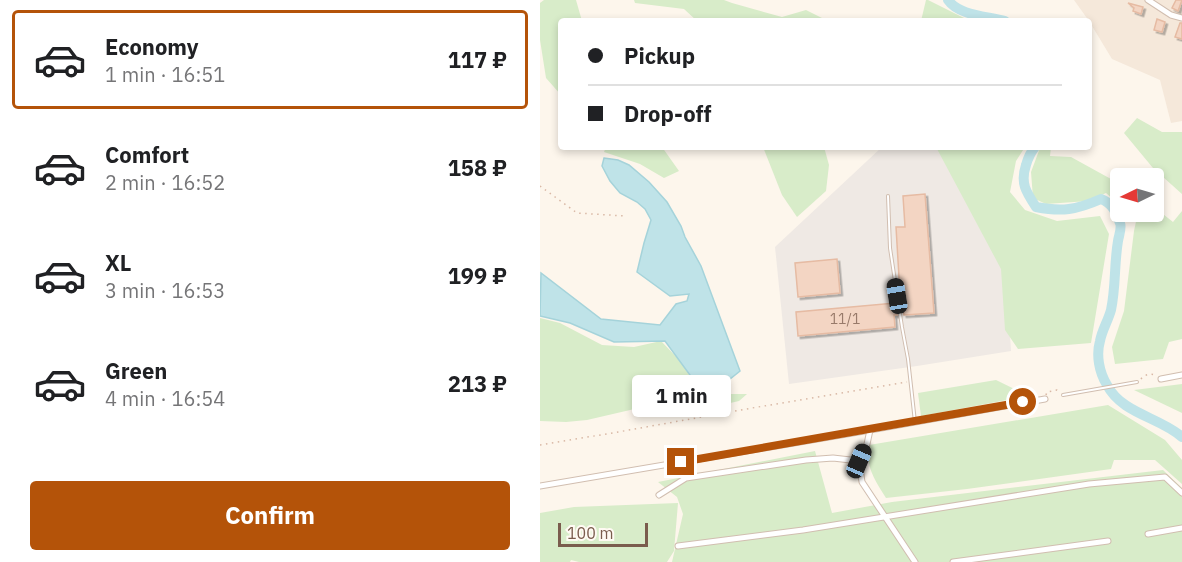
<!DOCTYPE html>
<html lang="en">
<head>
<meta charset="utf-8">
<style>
	:root { --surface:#fff; --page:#f6f6f6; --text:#202124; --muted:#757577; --line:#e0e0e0; --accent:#b45309 }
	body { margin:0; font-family:"IBM Plex Sans",sans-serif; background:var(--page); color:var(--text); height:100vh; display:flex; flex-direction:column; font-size:22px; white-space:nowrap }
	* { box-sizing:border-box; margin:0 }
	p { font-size:20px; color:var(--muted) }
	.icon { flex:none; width:33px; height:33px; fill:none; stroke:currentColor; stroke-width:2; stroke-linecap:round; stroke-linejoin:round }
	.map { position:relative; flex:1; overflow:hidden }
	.panel { display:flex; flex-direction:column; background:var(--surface); width:540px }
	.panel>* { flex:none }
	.guide { position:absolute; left:18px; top:18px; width:534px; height:132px; border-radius:6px; box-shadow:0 3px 9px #0003; display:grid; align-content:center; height:132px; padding:0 30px; background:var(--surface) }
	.needle { width:39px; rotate:265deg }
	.tools { position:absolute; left:570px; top:168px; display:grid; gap:12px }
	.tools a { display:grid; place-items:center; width:54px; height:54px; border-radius:6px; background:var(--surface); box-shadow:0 3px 9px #0003; font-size:30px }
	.scale { position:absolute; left:18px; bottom:15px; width:90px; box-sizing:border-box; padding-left:6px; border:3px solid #7a5c4d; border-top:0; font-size:16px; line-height:21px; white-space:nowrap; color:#7a5c4d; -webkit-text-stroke:4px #fffaf3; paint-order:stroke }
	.end { position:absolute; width:27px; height:27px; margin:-14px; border:8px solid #b45309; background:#fff; box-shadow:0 0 0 3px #fff }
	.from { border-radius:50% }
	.bubble { position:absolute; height:42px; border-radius:6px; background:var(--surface); box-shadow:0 3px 9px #0003; font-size:20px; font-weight:700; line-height:42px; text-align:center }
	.car { position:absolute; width:18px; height:36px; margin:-18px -9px; border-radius:8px; box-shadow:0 0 4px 2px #0007; background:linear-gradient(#222 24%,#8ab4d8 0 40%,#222 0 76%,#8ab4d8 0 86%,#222 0) }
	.guide b { display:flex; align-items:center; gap:21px; height:57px; font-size:22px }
	.guide b+b { border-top:2px solid var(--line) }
	.guide i { width:15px; height:15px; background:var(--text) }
	ul { padding:10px 0 0; list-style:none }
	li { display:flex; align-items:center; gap:18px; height:99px; margin:0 12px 9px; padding:0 18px; border:3px solid transparent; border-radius:6px }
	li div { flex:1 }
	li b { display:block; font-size:22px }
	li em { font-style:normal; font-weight:700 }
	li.active { border-color:var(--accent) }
	li>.icon { width:54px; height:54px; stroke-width:1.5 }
	.primary-button { display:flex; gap:12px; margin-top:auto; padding:12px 30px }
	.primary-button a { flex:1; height:69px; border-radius:6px; background:var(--accent); color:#fff; font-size:24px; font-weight:700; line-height:69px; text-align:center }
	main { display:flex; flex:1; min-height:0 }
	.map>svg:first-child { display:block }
	.residential { fill:#f5e8da }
	.industrial { fill:#efe9e4 }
	.green { fill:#d8ecc9 }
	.water { fill:#bfe3e8; stroke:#a5d3da; stroke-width:1.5 }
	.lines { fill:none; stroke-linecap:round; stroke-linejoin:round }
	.river { stroke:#bfe3e8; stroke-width:10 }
	.building { fill:#f3d5c3; stroke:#e6bba3; stroke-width:1.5; filter:url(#shadow) }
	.lane-casing { stroke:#d1beb0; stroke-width:4 }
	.street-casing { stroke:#d1beb0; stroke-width:7 }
	.path { stroke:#d9b8a5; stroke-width:1.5; stroke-dasharray:1.5 4.5; stroke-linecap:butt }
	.lane { stroke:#fff; stroke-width:2 }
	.street { stroke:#fff; stroke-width:5 }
	.route { stroke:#b45309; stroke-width:8 }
	.labels { text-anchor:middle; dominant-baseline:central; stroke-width:6; stroke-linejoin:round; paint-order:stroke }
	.number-label { font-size:14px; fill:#987a6a }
</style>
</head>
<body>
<main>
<section class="panel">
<ul>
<li class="active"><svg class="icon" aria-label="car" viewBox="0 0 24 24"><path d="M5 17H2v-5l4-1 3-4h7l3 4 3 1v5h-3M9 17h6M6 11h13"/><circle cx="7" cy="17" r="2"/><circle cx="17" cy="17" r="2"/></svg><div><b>Economy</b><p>1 min · 16:51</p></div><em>117 ₽</em></li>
<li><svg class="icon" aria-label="car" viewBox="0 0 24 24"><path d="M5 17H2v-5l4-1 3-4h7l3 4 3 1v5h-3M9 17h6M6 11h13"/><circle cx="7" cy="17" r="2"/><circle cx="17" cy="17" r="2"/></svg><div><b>Comfort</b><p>2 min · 16:52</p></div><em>158 ₽</em></li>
<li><svg class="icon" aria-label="car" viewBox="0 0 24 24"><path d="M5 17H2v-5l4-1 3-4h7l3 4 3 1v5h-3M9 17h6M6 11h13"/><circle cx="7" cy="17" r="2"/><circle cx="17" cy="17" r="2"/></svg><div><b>XL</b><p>3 min · 16:53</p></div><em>199 ₽</em></li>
<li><svg class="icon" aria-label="car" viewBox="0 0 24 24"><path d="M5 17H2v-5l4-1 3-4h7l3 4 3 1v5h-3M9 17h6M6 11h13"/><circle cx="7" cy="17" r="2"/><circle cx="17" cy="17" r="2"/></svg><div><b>Green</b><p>4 min · 16:54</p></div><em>213 ₽</em></li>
</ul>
<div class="primary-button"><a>Confirm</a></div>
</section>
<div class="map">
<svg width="642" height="562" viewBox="0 0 642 562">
	<defs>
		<filter id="shadow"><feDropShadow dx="2.5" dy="2.5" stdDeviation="0" flood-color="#0004"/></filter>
	</defs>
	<rect width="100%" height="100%" fill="#fdf6ec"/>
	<!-- residential -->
	<polygon class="residential" points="534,0 642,0 642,121 631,123 620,80 572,59 549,21"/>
	<!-- industrial -->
	<polygon class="industrial" points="342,147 406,147 466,272 471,351 377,366 249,384 235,247"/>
	<!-- green -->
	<g class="green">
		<polygon points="4,0 36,0 42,21 21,21 21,95 6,78 0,40 0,3"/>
		<polygon points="94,0 184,0 192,3 242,17 266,10 288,21 157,21 144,9 95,3"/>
		<polygon points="386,0 388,0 430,21 381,21"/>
		<polygon points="597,118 622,132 642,132 642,194 613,168 584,133"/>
		<polygon points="66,147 122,147 139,171 124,178 100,164 64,152"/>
		<polygon points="223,147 284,147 289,165 286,191 257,217 242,195"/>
		<polygon points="396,147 485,147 476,161 470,192 485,210 517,221 560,216 569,234 551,343 478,349 465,330 461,269"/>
		<polygon points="501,147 511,147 510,156 531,157 580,184 580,205 566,193 548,201 506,204 493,198 491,172 500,148"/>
		<polygon points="614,207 633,222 642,211 642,339 629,342 623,359 575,364 572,347 584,311 594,231 598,212 614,212"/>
		<polygon points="0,318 20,323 62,345 94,347 121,341 145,366 158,394 207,394 199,401 186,404 129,403 116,404 47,420 26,422 0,421"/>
		<polygon points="456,380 489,396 381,416 378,393"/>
		<polygon points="642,384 642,413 594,390"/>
		<path d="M568 405 625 440 642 460V484L615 460H574L571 469 427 489 346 498C335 481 325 466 329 445Z"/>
		<polygon points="275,451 292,513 352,502 623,470 642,488 642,562 132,562 143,514 137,497 118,482"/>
		<polygon points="138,503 134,551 127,562 39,562 31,560 30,562 0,562 0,513 34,507"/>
	</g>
	<!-- water -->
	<polygon class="water" points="64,158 78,160 89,165 109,182 127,202 141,226 145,237 161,266 200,371 175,391 161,390 125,341 74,342 30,323 0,316 1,273 61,319 120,325 136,304 147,301 149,294 130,296 97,272 104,243 111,220 105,209 97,202 80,193 70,181 62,166"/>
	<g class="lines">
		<!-- river -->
		<g class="river">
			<path d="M408 0C419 16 448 16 465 21"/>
			<path d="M495 147C490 153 488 158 486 165 480 183 486 192 496 207 522 212 536 210 561 199 572 203 576 212 580 223 582 228 579 235 578 241 574 264 576 287 571 310 568 321 562 330 560 341 556 355 559 372 567 385 582 414 620 417 642 437"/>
		</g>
	</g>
	<!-- building -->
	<g class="building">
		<polygon points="636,0 642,0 638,11 632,8"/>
		<polygon points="588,3 603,7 601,14 593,11 594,8"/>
		<polygon points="617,19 625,22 622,32 614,30"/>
		<polygon points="640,23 642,23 642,39 635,37"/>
		<polygon points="385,194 394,313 364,315 360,294 356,227 365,227 363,196"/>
		<polygon points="297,259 300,293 258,297 255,263"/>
		<polygon points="355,303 357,315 354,315 355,327 258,336 256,312"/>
	</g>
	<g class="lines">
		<defs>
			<g id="lane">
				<polyline points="348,196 350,248 362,327 368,359 375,422"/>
				<polyline points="523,395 597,382"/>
			</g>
			<g id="street">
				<polyline points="608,0 631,15 642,18"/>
				<polyline points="621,379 642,375"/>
				<polyline points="330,430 327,444 319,461 322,482 375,562"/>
				<polyline points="0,486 330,430 505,399"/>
				<polyline points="119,495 146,478 266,460 293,458 319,461"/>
				<polyline points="608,534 642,528"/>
				<polyline points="138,546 263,530 549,484 625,477 642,493"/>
				<polyline points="413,562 568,541"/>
			</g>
		</defs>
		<!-- lane casing -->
		<use href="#lane" class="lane-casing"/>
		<!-- street casing -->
		<use href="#street" class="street-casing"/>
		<!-- path -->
		<g class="path">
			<polyline points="0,186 37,213 85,216"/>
			<path d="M601 379C604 375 610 373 615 375"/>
			<polyline points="506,395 507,392 517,390 520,393"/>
			<polyline points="0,445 78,432 212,408 367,382"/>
		</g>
		<!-- lane -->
		<use href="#lane" class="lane"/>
		<!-- street -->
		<use href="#street" class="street"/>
	</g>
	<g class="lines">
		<!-- route -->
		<polyline class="route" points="141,462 483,402"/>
	</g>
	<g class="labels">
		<!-- number labels -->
		<g class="number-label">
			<text x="305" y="319">11/1</text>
		</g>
	</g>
</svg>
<div class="tools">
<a><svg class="needle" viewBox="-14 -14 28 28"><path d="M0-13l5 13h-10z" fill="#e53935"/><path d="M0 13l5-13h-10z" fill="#757577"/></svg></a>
</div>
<div class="scale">100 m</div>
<i class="end from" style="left:483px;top:402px"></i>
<i class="end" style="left:141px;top:462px"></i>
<div class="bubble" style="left:92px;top:375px;width:99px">1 min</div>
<i class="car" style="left:357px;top:296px;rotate:351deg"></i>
<i class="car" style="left:319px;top:461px;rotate:23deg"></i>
<div class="guide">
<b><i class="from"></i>Pickup</b>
<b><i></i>Drop-off</b>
</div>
</div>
</main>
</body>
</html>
